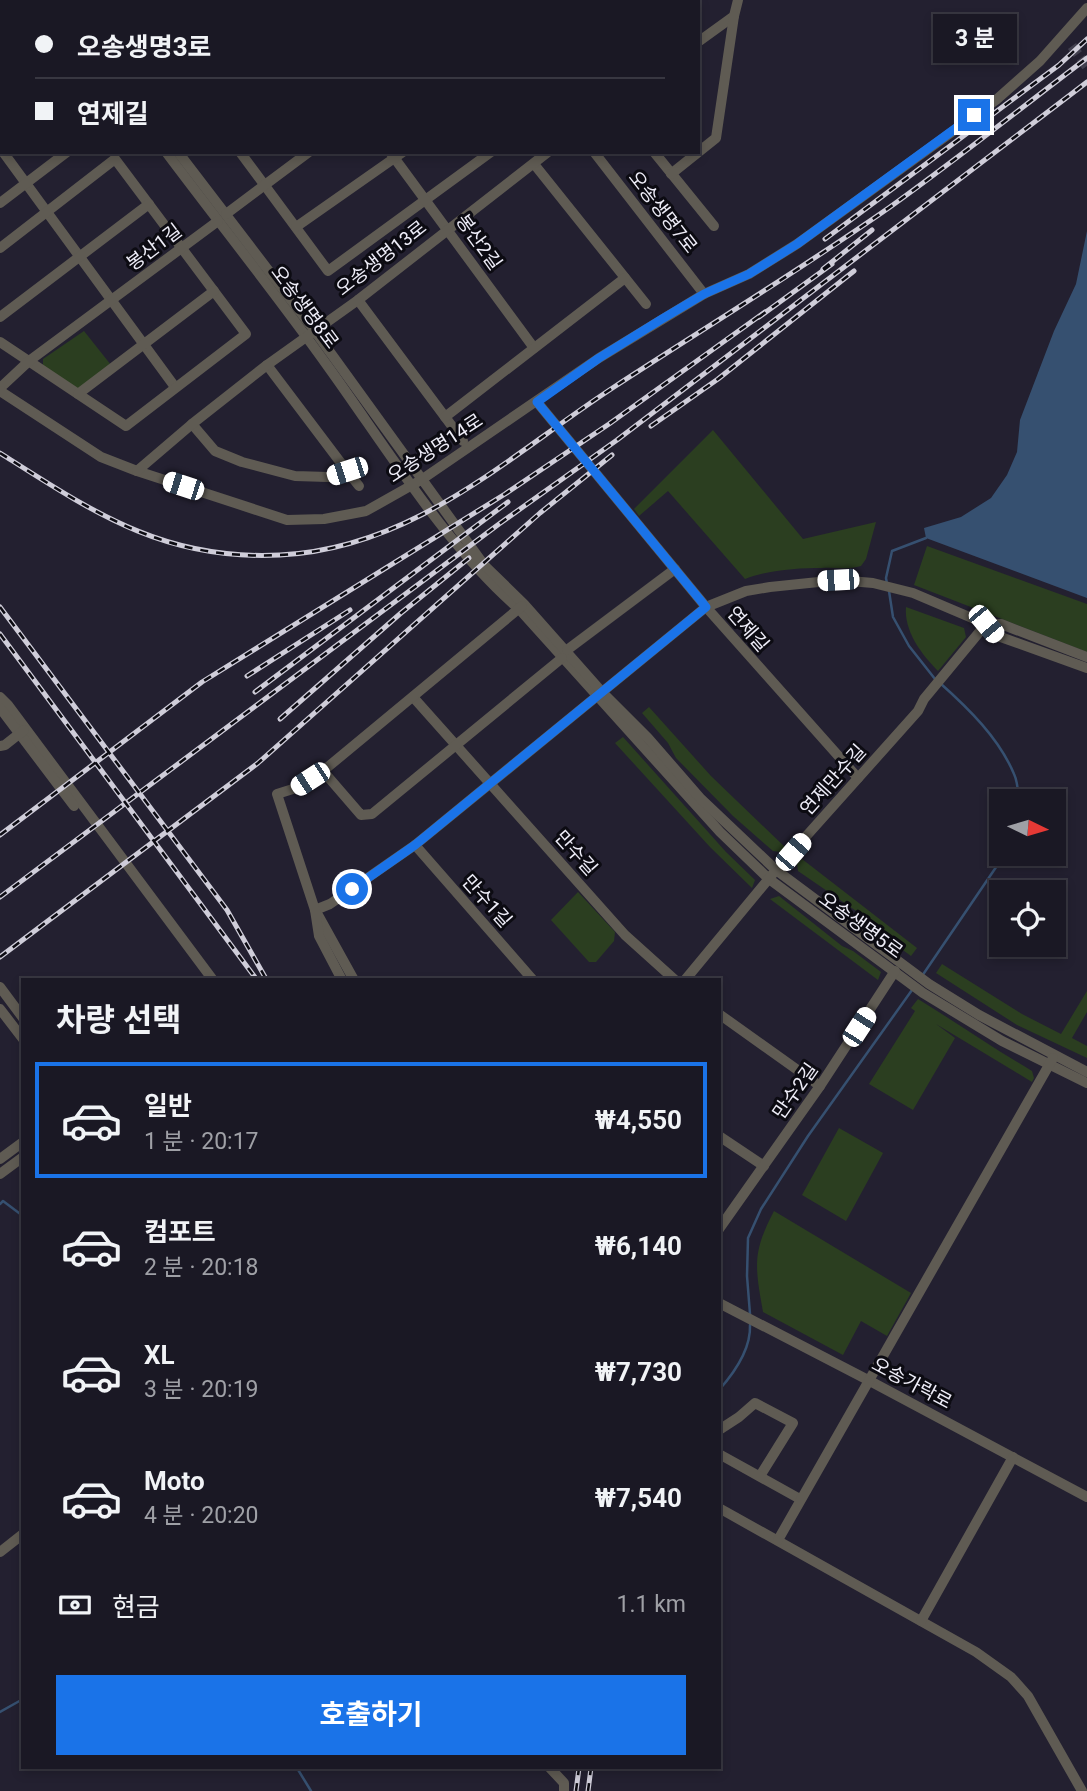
<!DOCTYPE html>
<html lang="ko">
<head>
<meta charset="utf-8">
<style>
	:root { --surface:#1a1824; --page:#272531; --text:#f1f3f6; --muted:#9fa0a6; --line:#383741; --accent:#1a73e8 }
	body { margin:0; font-family:Roboto,"Noto Sans KR",sans-serif; background:var(--page); color:var(--text); height:100vh; display:flex; flex-direction:column; font-size:26px; white-space:nowrap }
	* { box-sizing:border-box; margin:0 }
	p { font-size:23px; color:var(--muted) }
	.icon { flex:none; width:38px; height:38px; fill:none; stroke:currentColor; stroke-width:2; stroke-linecap:round; stroke-linejoin:round }
	.map { position:relative; flex:1; overflow:hidden }
	.panel { position:absolute; left:21px; top:978px; width:700px; height:791px; display:flex; flex-direction:column; background:var(--surface); border-radius:0px; box-shadow:0 4px 10px #0003,0 0 0 2px var(--line) }
	.panel>* { flex:none }
	.hud { position:absolute; left:0px; top:0px; width:700px; height:154px; box-shadow:0 4px 10px #0003,0 0 0 2px var(--line); display:grid; align-content:center; height:154px; padding:0 35px; background:var(--surface) }
	.needle { width:46px; rotate:95deg }
	.controls { position:absolute; left:989px; top:789px; display:grid; gap:14px }
	.controls a { display:grid; place-items:center; width:77px; height:77px; border-radius:0px; background:var(--surface); box-shadow:0 4px 10px #0003,0 0 0 2px var(--line); font-size:35px }
	.end { position:absolute; width:32px; height:32px; margin:-16px; border:9px solid #1a73e8; background:#fff; box-shadow:0 0 0 4px #fff }
	.from { border-radius:50% }
	.bubble { position:absolute; height:49px; border-radius:0px; background:var(--surface); box-shadow:0 4px 10px #0003,0 0 0 2px var(--line); font-size:23px; font-weight:700; line-height:49px; text-align:center }
	.car { position:absolute; width:21px; height:42px; margin:-21px -10px; border-radius:9px; box-shadow:0 0 5px 2px #0007; background:linear-gradient(#fff 24%,#345 0 40%,#fff 0 76%,#345 0 86%,#fff 0) }
	.hud b { display:flex; align-items:center; gap:24px; height:66px; font-size:26px }
	.hud b+b { border-top:2px solid var(--line) }
	.hud i { width:18px; height:18px; background:var(--text) }
	ul { padding:0; list-style:none }
	li { display:flex; align-items:center; gap:21px; height:116px; margin:0 14px 10px; padding:0 21px; border:4px solid transparent; border-radius:0px }
	li div { flex:1 }
	li b { display:block; font-size:26px }
	li em { font-style:normal; font-weight:700 }
	li.selected { border-color:var(--accent) }
	li>.icon { width:63px; height:63px; stroke-width:1.5 }
	h2 { padding:0 35px; font-size:32px; line-height:84px }
	.pay { display:flex; align-items:center; gap:18px; height:77px; padding:0 35px; font-size:26px }
	.pay p { margin-inline-start:auto }
	.cta { display:flex; gap:14px; margin-top:auto; padding:14px 35px }
	.cta a { flex:1; height:80px; border-radius:0px; background:var(--accent); color:#fff; font-size:28px; font-weight:700; line-height:80px; text-align:center }
	.map>svg:first-child { display:block }
	.green { fill:#2b3e20 }
	.water { fill:#365070 }
	.lines { fill:none; stroke-linecap:round; stroke-linejoin:round }
	.stream { stroke:#365070; stroke-width:2.5 }
	.minor-tunnel { stroke:#413f4e; stroke-width:10; stroke-dasharray:10 5; stroke-linecap:butt }
	.minor { stroke:#5f5b53; stroke-width:10 }
	.rail-casing { stroke:#cfcdd9; stroke-width:5 }
	.rail { stroke:#0c0b12; stroke-width:2.5; stroke-dasharray:8; stroke-linecap:butt }
	.route { stroke:#1a73e8; stroke-width:9 }
	.labels { text-anchor:middle; dominant-baseline:central; stroke-width:6; stroke-linejoin:round; paint-order:stroke }
	.street-label { font-size:19px; fill:#eeedf8; stroke:#0c0b12 }
</style>
</head>
<body>
<div class="map">
<svg width="1087" height="1791" viewBox="0 0 1087 1791">
	<rect width="100%" height="100%" fill="#232030"/>
	<!-- green -->
	<g class="green">
		<polygon points="84,331 111,365 80,388 76,388 43,368 43,359"/>
		<path d="M713 430 803 539 876 522 866 559 861 566C848 570 836 567 822 568 797 568 768 570 745 579L668 491 639 516 634 509Z"/>
		<polygon points="927,546 1087,604 1087,652 914,585"/>
		<path d="M906 607 964 628 966 637 938 671C921 654 904 631 906 607Z"/>
		<polygon points="649,707 711,776 786,848 781,852 773,851 733,816 676,758 668,743 642,713"/>
		<polygon points="623,737 726,852 755,880 752,888 710,847 615,743"/>
		<polygon points="802,859 917,948 911,956 870,926 859,913 798,871 797,864"/>
		<polygon points="578,892 615,932 614,941 596,962 589,962 551,920"/>
		<polygon points="779,896 842,946 853,951 881,972 878,980 770,899"/>
		<polygon points="942,964 1022,1014 1061,1034 1087,991 1087,1012 1072,1038 1087,1046 1087,1058 1017,1025 936,973"/>
		<path d="M918 999C957 1023 993 1048 1032 1071L1034 1078 1032 1082 936 1024 955 1038 913 1110 869 1084 915 1011 911 1008Z"/>
		<polygon points="839,1128 883,1153 846,1221 802,1195"/>
		<path d="M774 1211 911 1293 887 1336 861 1321 843 1355 763 1312C755 1266 752 1253 774 1211Z"/>
	</g>
	<!-- water -->
	<polygon class="water" points="1087,231 1087,598 926,538 924,528 961,517 991,498 1007,475 1017,452 1020,420 1054,331 1076,284"/>
	<g class="lines">
		<!-- stream -->
		<g class="stream">
			<polyline points="887,584 886,578 892,551 926,538"/>
			<polyline points="889,591 893,617 909,646 935,679"/>
			<path d="M940 683C968 708 999 738 1014 774 1018 782 1018 793 1019 802"/>
			<polyline points="922,976 1005,854"/>
			<polyline points="0,1204 3,1201 23,1216"/>
			<polyline points="750,1314 747,1276 748,1238 761,1209 808,1136 912,990"/>
			<path d="M719 1390C735 1372 751 1348 750 1325"/>
			<polyline points="0,1712 23,1699"/>
			<polyline points="297,1768 311,1791"/>
		</g>
		<!-- minor-tunnel -->
		<polyline class="minor-tunnel" points="1072,46 1087,67"/>
		<!-- minor -->
		<g class="minor">
			<polyline points="52,0 53,2"/>
			<polyline points="67,0 68,2"/>
			<polyline points="125,0 126,2"/>
			<polyline points="444,0 445,2"/>
			<polyline points="481,0 482,2"/>
			<polyline points="491,0 493,2"/>
			<polyline points="531,0 532,2"/>
			<polyline points="137,2 139,0"/>
			<polyline points="221,2 224,0"/>
			<polyline points="279,2 281,0"/>
			<polyline points="329,2 331,0"/>
			<polyline points="419,2 421,0"/>
			<polyline points="520,2 522,0"/>
			<polyline points="602,2 605,0"/>
			<polyline points="692,2 695,0"/>
			<polyline points="698,42 734,16 738,0"/>
			<polyline points="3,152 175,387"/>
			<path d="M166 152C220 224 277 295 329 368 386 447 446 546 519 609L720 832 769 879 923 993 1002 1041 1087 1083"/>
			<polyline points="178,152 314,330 484,565 524,604 602,692 648,738 701,799 776,870 929,984 979,1015 1087,1072"/>
			<polyline points="240,152 328,271 491,152"/>
			<polyline points="390,152 534,348"/>
			<polyline points="594,152 704,294"/>
			<polyline points="654,152 714,226"/>
			<polyline points="534,164 646,304"/>
			<polyline points="671,174 716,138 734,16"/>
			<polyline points="0,203 67,152"/>
			<polyline points="226,214 309,152"/>
			<polyline points="296,227 403,152"/>
			<polyline points="0,248 115,159 246,334 126,426 0,342"/>
			<polyline points="358,300 463,441"/>
			<polyline points="0,317 149,204"/>
			<polyline points="0,388 29,361 218,221"/>
			<polyline points="0,391 101,457 137,471 287,520 324,519 366,511 421,480 599,358 704,294 749,274 797,244 996,100 1040,61 1087,8"/>
			<polyline points="78,394 214,291"/>
			<polyline points="537,402 706,607 858,778"/>
			<polyline points="445,417 625,278"/>
			<polyline points="192,424 215,451 242,462 295,476 328,477 347,471 267,365"/>
			<polyline points="137,471 192,424 267,365 358,300 548,152"/>
			<polyline points="347,471 359,486"/>
			<polyline points="986,624 995,635 1087,668"/>
			<polyline points="567,650 675,569"/>
			<polyline points="0,697 8,705 213,980"/>
			<polyline points="413,697 625,935 675,980"/>
			<polyline points="0,708 74,806"/>
			<polyline points="0,746 5,745 24,730"/>
			<polyline points="323,771 361,815 372,814 562,658"/>
			<polyline points="415,845 533,980"/>
			<polyline points="315,910 330,904 415,845 706,607 746,591 770,587 838,580 873,583 913,593 986,624 1001,624 1087,657"/>
			<polyline points="318,915 354,980"/>
			<polyline points="342,980 319,936 315,910 277,794 296,788 323,771 522,606"/>
			<polyline points="685,980 776,870 918,711 924,699 986,624"/>
			<polyline points="0,987 23,1018"/>
			<polyline points="0,1009 23,1039"/>
			<polyline points="719,1014 820,1086"/>
			<polyline points="719,1136 764,1166"/>
			<polyline points="0,1159 23,1142"/>
			<polyline points="0,1174 23,1157"/>
			<polyline points="719,1229 820,1086 895,971"/>
			<polyline points="719,1303 868,1380 1087,1497"/>
			<polyline points="719,1430 739,1417 755,1403 793,1423 760,1476"/>
			<polyline points="719,1454 800,1499"/>
			<polyline points="719,1508 976,1652 1011,1677 1028,1696 1082,1791"/>
			<polyline points="778,1540 1053,1058"/>
			<polyline points="0,1552 23,1534"/>
			<polyline points="921,1621 1013,1457"/>
			<polyline points="550,1768 564,1783 564,1791"/>
		</g>
		<defs>
			<g id="rail">
				<polyline points="825,239 1059,65 1087,39"/>
				<polyline points="823,269 872,230"/>
				<polyline points="759,317 832,264"/>
				<polyline points="651,426 718,379 854,271"/>
				<path d="M0 453C93 512 164 561 280 555 415 548 507 457 614 387 706 327 800 270 890 207 957 159 1021 108 1087 58"/>
				<polyline points="0,607 227,910 265,977"/>
				<polyline points="0,634 257,980"/>
				<polyline points="247,676 350,610"/>
				<polyline points="255,692 508,502"/>
				<polyline points="280,719 401,613 469,558"/>
				<polyline points="0,835 202,682 505,494 609,424 765,312"/>
				<polyline points="0,897 499,524 617,440 1087,82"/>
				<polyline points="0,957 258,763 540,513 612,455"/>
				<polyline points="576,1791 579,1768"/>
				<polyline points="588,1791 591,1768"/>
			</g>
		</defs>
		<!-- rail casing -->
		<use href="#rail" class="rail-casing"/>
		<!-- rail -->
		<use href="#rail" class="rail"/>
	</g>
	<g class="lines">
		<!-- route -->
		<polyline class="route" points="352,889 415,845 706,607 537,402 599,358 662,319 704,294 749,274 797,244 974,115"/>
	</g>
	<g class="labels">
		<!-- street labels -->
		<g class="street-label">
			<text transform="translate(663 212) rotate(52)">오송생명7로</text>
			<text transform="translate(479 242) rotate(54)">봉산2길</text>
			<text transform="translate(154 247) rotate(-37)">봉산1길</text>
			<text transform="translate(381 258) rotate(-38)">오송생명13로</text>
			<text transform="translate(305 307) rotate(53)">오송생명8로</text>
			<text transform="translate(435 448) rotate(-33)">오송생명14로</text>
			<text transform="translate(748 629) rotate(49)">연제길</text>
			<text transform="translate(833 780) rotate(-48)">연제만수길</text>
			<text transform="translate(576 853) rotate(48)">만수길</text>
			<text transform="translate(487 901) rotate(48)">만수1길</text>
			<text transform="translate(861 925) rotate(36)">오송생명5로</text>
			<text transform="translate(795 1091) rotate(-55)">만수2길</text>
			<text transform="translate(912 1383) rotate(28)">오송가락로</text>
		</g>
	</g>
</svg>
<div class="controls">
<a><svg class="needle" viewBox="-14 -14 28 28"><path d="M0-13l5 13h-10z" fill="#e53935"/><path d="M0 13l5-13h-10z" fill="#9fa0a6"/></svg></a>
<a><svg class="icon" aria-label="locate" viewBox="0 0 24 24"><circle cx="12" cy="12" r="6"/><path d="M12 2v4M12 18v4M2 12h4M18 12h4"/></svg></a>
</div>
<i class="end from" style="left:352px;top:889px"></i>
<i class="end" style="left:974px;top:115px"></i>
<div class="bubble" style="left:933px;top:14px;width:84px">3 분</div>
<i class="car" style="left:347px;top:471px;rotate:252deg"></i>
<i class="car" style="left:183px;top:486px;rotate:288deg"></i>
<i class="car" style="left:838px;top:580px;rotate:267deg"></i>
<i class="car" style="left:986px;top:624px;rotate:140deg"></i>
<i class="car" style="left:310px;top:779px;rotate:237deg"></i>
<i class="car" style="left:793px;top:852px;rotate:41deg"></i>
<i class="car" style="left:859px;top:1027px;rotate:33deg"></i>
<div class="hud">
<b><i class="from"></i>오송생명3로</b>
<b><i></i>연제길</b>
</div>
<section class="panel">
<h2>차량 선택</h2>
<ul>
<li class="selected"><svg class="icon" aria-label="car" viewBox="0 0 24 24"><path d="M5 17H2v-5l4-1 3-4h7l3 4 3 1v5h-3M9 17h6M6 11h13"/><circle cx="7" cy="17" r="2"/><circle cx="17" cy="17" r="2"/></svg><div><b>일반</b><p>1 분 · 20:17</p></div><em>₩4,550</em></li>
<li><svg class="icon" aria-label="car" viewBox="0 0 24 24"><path d="M5 17H2v-5l4-1 3-4h7l3 4 3 1v5h-3M9 17h6M6 11h13"/><circle cx="7" cy="17" r="2"/><circle cx="17" cy="17" r="2"/></svg><div><b>컴포트</b><p>2 분 · 20:18</p></div><em>₩6,140</em></li>
<li><svg class="icon" aria-label="car" viewBox="0 0 24 24"><path d="M5 17H2v-5l4-1 3-4h7l3 4 3 1v5h-3M9 17h6M6 11h13"/><circle cx="7" cy="17" r="2"/><circle cx="17" cy="17" r="2"/></svg><div><b>XL</b><p>3 분 · 20:19</p></div><em>₩7,730</em></li>
<li><svg class="icon" aria-label="car" viewBox="0 0 24 24"><path d="M5 17H2v-5l4-1 3-4h7l3 4 3 1v5h-3M9 17h6M6 11h13"/><circle cx="7" cy="17" r="2"/><circle cx="17" cy="17" r="2"/></svg><div><b>Moto</b><p>4 분 · 20:20</p></div><em>₩7,540</em></li>
</ul>
<div class="pay"><svg class="icon" aria-label="cash" viewBox="0 0 24 24"><path d="M3 7h18v10H3z"/><circle cx="12" cy="12" r="2"/></svg>현금<p>1.1 km</p></div>
<div class="cta"><a>호출하기</a></div>
</section>
</div>
</body>
</html>
